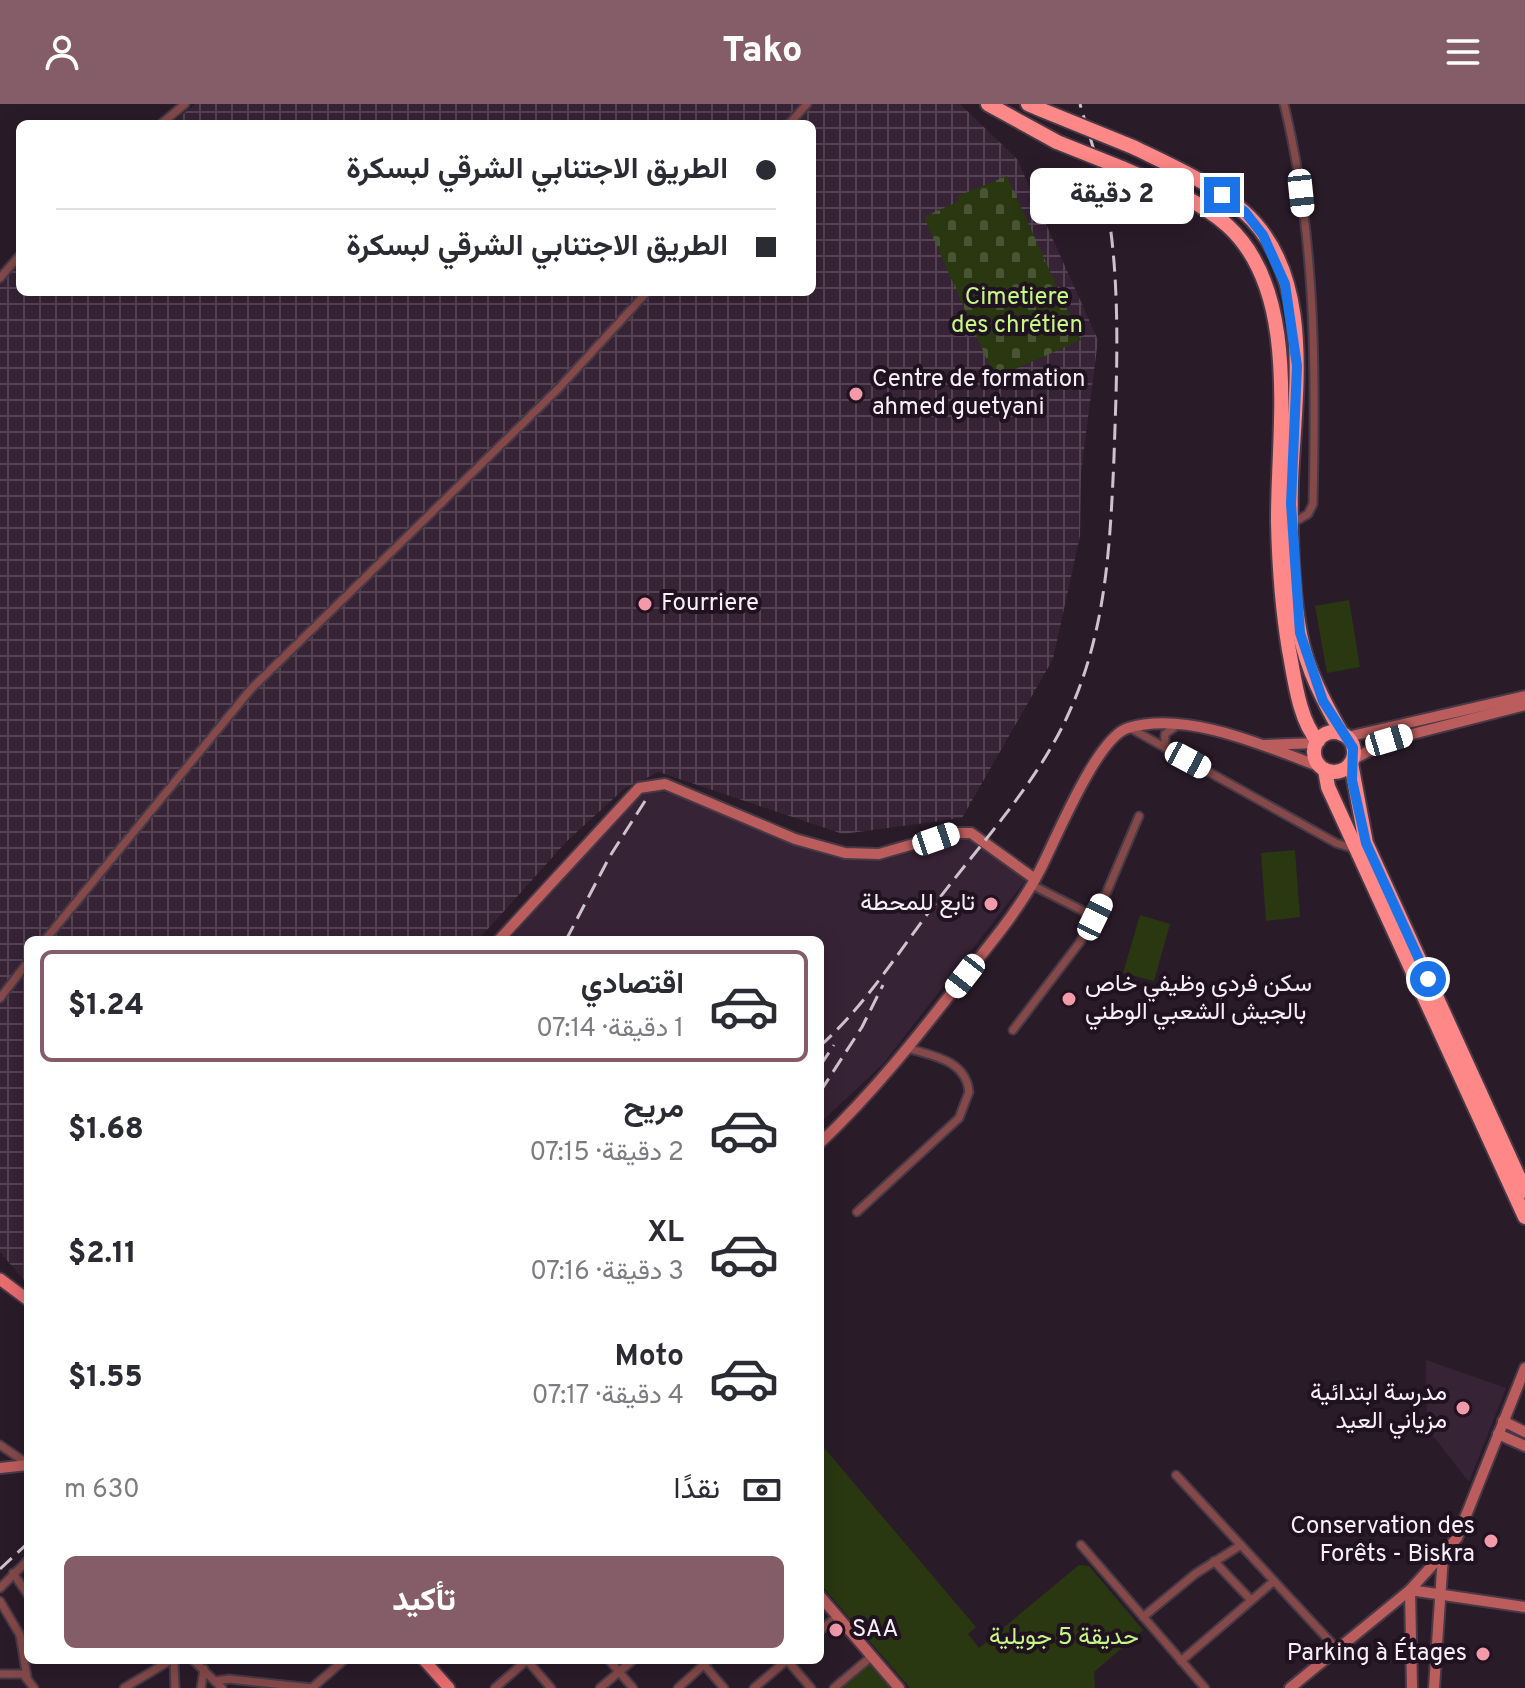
<!DOCTYPE html>
<html lang="ar">
<head>
<meta charset="utf-8">
<style>
	:root { --surface:#fff; --page:#f2f2f3; --text:#2b2b33; --muted:#7c7c81; --line:#e1e1e2; --accent:#855d69 }
	body { margin:0; font-family:Overpass,Vazirmatn,sans-serif; background:var(--page); color:var(--text); direction:rtl; height:100vh; display:flex; flex-direction:column; font-size:30px; white-space:nowrap }
	* { box-sizing:border-box; margin:0 }
	p { font-size:26px; color:var(--muted) }
	.icon { flex:none; width:44px; height:44px; fill:none; stroke:currentColor; stroke-width:2; stroke-linecap:round; stroke-linejoin:round }
	.map { position:relative; flex:1; overflow:hidden; direction:ltr }
	.details { position:absolute; left:24px; top:832px; width:800px; height:728px; display:flex; flex-direction:column; background:var(--surface); border-radius:12px; box-shadow:0 4px 20px #0003; direction:rtl }
	.details>* { flex:none }
	.guide { position:absolute; left:16px; top:16px; width:800px; height:176px; border-radius:12px; box-shadow:0 4px 20px #0003; direction:rtl; display:grid; align-content:center; height:176px; padding:0 40px; background:var(--surface) }
	.end { position:absolute; width:36px; height:36px; margin:-18px; border:10px solid #1a73e8; background:#fff; box-shadow:0 0 0 4px #fff }
	.from { border-radius:50% }
	.bubble { position:absolute; height:56px; border-radius:12px; background:var(--surface); box-shadow:0 4px 20px #0003; font-size:26px; font-weight:800; line-height:56px; text-align:center; direction:rtl }
	.car { position:absolute; width:24px; height:48px; margin:-24px -12px; border-radius:10px; box-shadow:0 0 6px 2px #0007; background:linear-gradient(#fff 24%,#345 0 40%,#fff 0 76%,#345 0 86%,#fff 0) }
	.guide b { display:flex; align-items:center; gap:28px; height:76px; font-size:30px }
	.guide b+b { border-top:2px solid var(--line) }
	.guide i { width:20px; height:20px; background:var(--text) }
	ul { padding:14px 0 0; list-style:none }
	li { display:flex; align-items:center; gap:24px; height:112px; margin:0 16px 12px; padding:0 24px; border:4px solid transparent; border-radius:12px }
	li div { flex:1 }
	li b { display:block; font-size:30px }
	li em { font-style:normal; font-weight:800 }
	li.on { border-color:var(--accent) }
	li>.icon { width:72px; height:72px; stroke-width:1.5 }
	.pay { display:flex; align-items:center; gap:20px; height:88px; padding:0 40px; font-size:30px }
	.pay p { margin-inline-start:auto }
	.cta { display:flex; gap:16px; margin-top:auto; padding:16px 40px }
	.cta a { flex:1; height:92px; border-radius:12px; background:var(--accent); color:#fff; font-size:32px; font-weight:800; line-height:92px; text-align:center }
	header { display:flex; justify-content:space-between; align-items:center; height:104px; padding:0 40px; background:var(--accent); color:#fff; font-size:36px; font-weight:800 }
	.map>svg:first-child { display:block }
	.built { fill:#372336 }
	.industrial { fill:url(#industrial-grid) }
	.green { fill:#293810 }
	.cemetery { fill:url(#cemetery-stones) }
	.lines { fill:none; stroke-linecap:round; stroke-linejoin:round }
	.street-casing { stroke:#473946; stroke-width:11 }
	.secondary-casing { stroke:#473946; stroke-width:14 }
	.primary-casing { stroke:#473946; stroke-width:15 }
	.highway-casing { stroke:#473946; stroke-width:18 }
	.street { stroke:#844948; stroke-width:7 }
	.secondary { stroke:#bc5d5d; stroke-width:10 }
	.primary { stroke:#e76c6e; stroke-width:11 }
	.highway { stroke:#fe8787; stroke-width:14 }
	.rail { stroke:#cec2cd; stroke-width:3; stroke-dasharray:16 8; stroke-linecap:butt }
	.highway-bridge-casing { stroke:#473946; stroke-width:18; stroke-linecap:butt }
	.highway-bridge { stroke:#fe8787; stroke-width:14 }
	.route { stroke:#1a73e8; stroke-width:10 }
	.poi-dot { fill:#f39aaa; stroke:#201220; stroke-width:3 }
	.labels { text-anchor:middle; dominant-baseline:central; stroke-width:8; stroke-linejoin:round; paint-order:stroke }
	.park-label { font-size:24px; fill:#c6f684; stroke:#201220 }
	.poi-label { font-size:24px; fill:#faeff9; stroke:#201220; text-anchor:start }
</style>
</head>
<body>
<header><svg class="icon" aria-label="menu" viewBox="0 0 24 24"><path d="M4 6h16M4 12h16M4 18h16"/></svg>Tako<svg class="icon" aria-label="person" viewBox="0 0 24 24"><circle cx="12" cy="8" r="4"/><path d="M4 21q1-7 8-7t8 7"/></svg></header>
<div class="map">
<svg width="1525" height="1584" viewBox="0 0 1525 1584">
	<defs>
		<pattern id="industrial-grid" width="8" height="8" patternUnits="userSpaceOnUse" patternTransform="scale(2)"><rect width="8" height="8" fill="#372336"/><path d="M0 4h8M4 0v8" fill="none" stroke="#554354"/></pattern>
		<pattern id="cemetery-stones" width="16" height="16" patternUnits="userSpaceOnUse" patternTransform="scale(2)"><rect width="16" height="16" fill="#293810"/><path d="M2 7V4a2 2 0 0 1 4 0v3zM10 15v-3a2 2 0 0 1 4 0v3z" fill="#495534"/></pattern>
	</defs>
	<rect width="100%" height="100%" fill="#2a1b29"/>
	<!-- built -->
	<g class="built">
		<polygon points="652,686 671,690 801,744 846,756 881,757 957,736 972,736 1026,776 883,960 820,1019 820,836 509,836 636,695"/>
		<polygon points="1426,1256 1506,1284 1469,1378 1427,1324"/>
	</g>
	<!-- industrial -->
	<polygon class="industrial" points="195,0 960,0 1017,55 1098,236 1081,369 1080,432 1053,555 962,714 843,730 659,668 625,684 567,737 478,836 28,836 28,1181 0,1148 0,177 20,154 20,188 812,188 812,20 171,20"/>
	<!-- green -->
	<g class="green">
		<polygon points="1349,496 1360,563 1327,569 1315,502"/>
		<polygon points="1295,746 1300,813 1266,817 1261,749"/>
		<polygon points="1140,811 1170,820 1154,877 1123,869"/>
		<polygon points="820,1339 976,1523 968,1530 979,1544 1079,1461 1089,1462 1143,1526 1094,1568 1095,1584 910,1584 820,1480"/>
		<polygon points="871,1558 893,1584 840,1584"/>
	</g>
	<!-- cemetery -->
	<polygon class="cemetery" points="1007,72 1081,236 995,274 924,113 959,97 958,92"/>
	<g class="lines">
		<defs>
			<g id="street">
				<path d="M1284 0C1316 131 1316 266 1313 400L1308 410 1291 420"/>
				<polyline points="161,20 185,0"/>
				<polyline points="789,20 807,0"/>
				<polyline points="0,174 20,151"/>
				<polyline points="1130,624 1336,739 1355,745"/>
				<polyline points="1165,644 1165,630 1176,622"/>
				<polyline points="1032,781 1095,813"/>
				<polyline points="45,836 251,585 558,285 647,188"/>
				<polyline points="0,894 28,858"/>
				<polyline points="1013,926 1080,838 1105,792 1139,712"/>
				<path d="M857 1108 959 1014 969 988C966 956 933 952 907 944"/>
				<polyline points="0,1341 28,1360"/>
				<polyline points="1176,1371 1338,1546"/>
				<polyline points="1081,1441 1205,1584"/>
				<polyline points="1214,1457 1251,1496"/>
				<polyline points="13,1469 28,1491"/>
				<polyline points="0,1484 28,1456"/>
				<polyline points="0,1497 20,1531 27,1573"/>
				<polyline points="1143,1513 1195,1470 1241,1441"/>
				<polyline points="820,1527 837,1512"/>
				<polyline points="174,1556 175,1584"/>
				<polyline points="193,1556 222,1584"/>
				<polyline points="527,1556 551,1584"/>
				<polyline points="609,1556 633,1584"/>
				<polyline points="700,1556 724,1584"/>
				<polyline points="787,1556 811,1584"/>
				<polyline points="1181,1557 1274,1477"/>
				<polyline points="0,1570 23,1570 34,1584"/>
				<polyline points="215,1577 229,1575 312,1584"/>
				<polyline points="124,1584 171,1556"/>
				<polyline points="201,1584 204,1565"/>
				<polyline points="312,1584 344,1556"/>
				<polyline points="495,1584 527,1556"/>
				<polyline points="600,1584 633,1556"/>
				<polyline points="678,1584 709,1556"/>
				<polyline points="754,1584 787,1556"/>
				<polyline points="834,1584 872,1552"/>
			</g>
			<g id="secondary">
				<polyline points="1347,633 1525,592"/>
				<polyline points="1264,641 1317,639"/>
				<polyline points="1352,656 1389,636 1525,601"/>
				<polyline points="499,836 639,684 665,680 795,735 845,749 879,750 952,729 971,729 1035,775"/>
				<path d="M820 1039C873 989 918 932 963 874 990 840 1020 805 1040 766 1056 735 1097 633 1128 624 1187 606 1267 643 1321 663"/>
				<polyline points="1503,1317 1525,1328"/>
				<polyline points="1498,1330 1525,1342"/>
				<polyline points="0,1364 28,1361"/>
				<polyline points="820,1492 899,1584"/>
				<polyline points="1290,1584 1410,1486 1525,1503"/>
				<polyline points="1412,1584 1410,1486 1457,1434 1525,1264"/>
				<polyline points="1434,1584 1443,1452"/>
			</g>
			<g id="primary">
				<polyline points="0,1175 28,1196"/>
				<polyline points="424,1556 449,1584"/>
			</g>
			<g id="highway">
				<polyline points="988,0 1057,38"/>
				<polyline points="1028,0 1042,6"/>
				<path d="M1133 43C1170 61 1212 79 1243 107 1317 172 1294 292 1291 379 1290 428 1291 482 1300 530 1307 566 1324 598 1342 630"/>
				<path d="M1122 64C1158 80 1199 96 1228 122 1302 190 1277 330 1278 419 1279 461 1282 504 1289 546 1294 572 1299 617 1318 637"/>
				<circle cx="1334" cy="648" r="20"/>
				<polyline points="1351,659 1366,739 1525,1087"/>
				<polyline points="1325,666 1328,683 1525,1113"/>
			</g>
		</defs>
		<!-- street casing -->
		<use href="#street" class="street-casing"/>
		<!-- secondary casing -->
		<use href="#secondary" class="secondary-casing"/>
		<!-- primary casing -->
		<use href="#primary" class="primary-casing"/>
		<!-- highway casing -->
		<use href="#highway" class="highway-casing"/>
		<!-- street -->
		<use href="#street" class="street"/>
		<!-- secondary -->
		<use href="#secondary" class="secondary"/>
		<!-- primary -->
		<use href="#primary" class="primary"/>
		<!-- highway -->
		<use href="#highway" class="highway"/>
		<!-- rail -->
		<g class="rail">
			<polyline points="566,836 610,752 647,694"/>
			<path d="M820 942C866 901 901 844 938 796 982 738 1036 680 1067 613 1106 530 1110 444 1114 353 1117 262 1122 165 1102 76 1096 50 1087 25 1080 0"/>
			<polyline points="820,962 834,941"/>
			<polyline points="820,988 862,923 883,881"/>
			<polyline points="0,1465 28,1439"/>
		</g>
		<defs>
			<g id="highway-bridge">
				<polyline points="1042,6 1133,43"/>
				<polyline points="1057,38 1122,64"/>
			</g>
		</defs>
		<!-- highway-bridge casing -->
		<use href="#highway-bridge" class="highway-bridge-casing"/>
		<!-- highway-bridge -->
		<use href="#highway-bridge" class="highway-bridge"/>
	</g>
	<g class="lines">
		<!-- route -->
		<polyline class="route" points="1222,91 1245,108 1263,131 1285,180 1297,262 1291,400 1300,529 1323,597 1353,644 1352,676 1366,739 1428,875"/>
	</g>
	<!-- markers -->
	<g class="poi-dot">
		<circle cx="856" cy="290" r="8"/>
		<circle cx="645" cy="500" r="8"/>
		<circle cx="991" cy="800" r="8"/>
		<circle cx="1069" cy="895" r="8"/>
		<circle cx="1463" cy="1304" r="8"/>
		<circle cx="1491" cy="1437" r="8"/>
		<circle cx="836" cy="1526" r="8"/>
		<circle cx="1483" cy="1550" r="8"/>
	</g>
	<g class="labels">
		<!-- park labels -->
		<g class="park-label">
			<text x="1017" y="194">Cimetiere<tspan x="1017" dy="28">des chrétien</tspan></text>
			<text x="1064" y="1534">حديقة 5 جويلية</text>
		</g>
		<!-- poi labels -->
		<g class="poi-label">
			<text x="872" y="276">Centre de formation<tspan x="872" dy="28">ahmed guetyani</tspan></text>
			<text x="661" y="500">Fourriere</text>
			<text x="975" y="800" text-anchor="end">تابع للمحطة</text>
			<text x="1085" y="881">سكن فردي وظيفي خاص<tspan x="1085" dy="28">بالجيش الشعبي الوطني</tspan></text>
			<text x="1447" y="1290" text-anchor="end">مدرسة ابتدائية<tspan x="1447" dy="28">مزياني العيد</tspan></text>
			<text x="1475" y="1423" text-anchor="end">Conservation des<tspan x="1475" dy="28">Forêts - Biskra</tspan></text>
			<text x="852" y="1526">SAA</text>
			<text x="1467" y="1550" text-anchor="end">Parking à Étages</text>
		</g>
	</g>
</svg>
<i class="end from" style="left:1428px;top:875px"></i>
<i class="end" style="left:1222px;top:91px"></i>
<div class="bubble" style="left:1030px;top:64px;width:164px">2 دقيقة</div>
<i class="car" style="left:1301px;top:89px;rotate:174deg"></i>
<i class="car" style="left:1389px;top:636px;rotate:73deg"></i>
<i class="car" style="left:1188px;top:656px;rotate:118deg"></i>
<i class="car" style="left:936px;top:735px;rotate:71deg"></i>
<i class="car" style="left:1095px;top:813px;rotate:26deg"></i>
<i class="car" style="left:965px;top:872px;rotate:218deg"></i>
<div class="guide">
<b><i class="from"></i>الطريق الاجتنابي الشرقي لبسكرة</b>
<b><i></i>الطريق الاجتنابي الشرقي لبسكرة</b>
</div>
<section class="details">
<ul>
<li class="on"><svg class="icon" aria-label="car" viewBox="0 0 24 24"><path d="M5 17H2v-5l4-1 3-4h7l3 4 3 1v5h-3M9 17h6M6 11h13"/><circle cx="7" cy="17" r="2"/><circle cx="17" cy="17" r="2"/></svg><div><b>اقتصادي</b><p>1 دقيقة · 07:14</p></div><em>$1.24</em></li>
<li><svg class="icon" aria-label="car" viewBox="0 0 24 24"><path d="M5 17H2v-5l4-1 3-4h7l3 4 3 1v5h-3M9 17h6M6 11h13"/><circle cx="7" cy="17" r="2"/><circle cx="17" cy="17" r="2"/></svg><div><b>مريح</b><p>2 دقيقة · 07:15</p></div><em>$1.68</em></li>
<li><svg class="icon" aria-label="car" viewBox="0 0 24 24"><path d="M5 17H2v-5l4-1 3-4h7l3 4 3 1v5h-3M9 17h6M6 11h13"/><circle cx="7" cy="17" r="2"/><circle cx="17" cy="17" r="2"/></svg><div><b>XL</b><p>3 دقيقة · 07:16</p></div><em>$2.11</em></li>
<li><svg class="icon" aria-label="car" viewBox="0 0 24 24"><path d="M5 17H2v-5l4-1 3-4h7l3 4 3 1v5h-3M9 17h6M6 11h13"/><circle cx="7" cy="17" r="2"/><circle cx="17" cy="17" r="2"/></svg><div><b>Moto</b><p>4 دقيقة · 07:17</p></div><em>$1.55</em></li>
</ul>
<div class="pay"><svg class="icon" aria-label="cash" viewBox="0 0 24 24"><path d="M3 7h18v10H3z"/><circle cx="12" cy="12" r="2"/></svg>نقدًا<p>630 m</p></div>
<div class="cta"><a>تأكيد</a></div>
</section>
</div>
</body>
</html>
